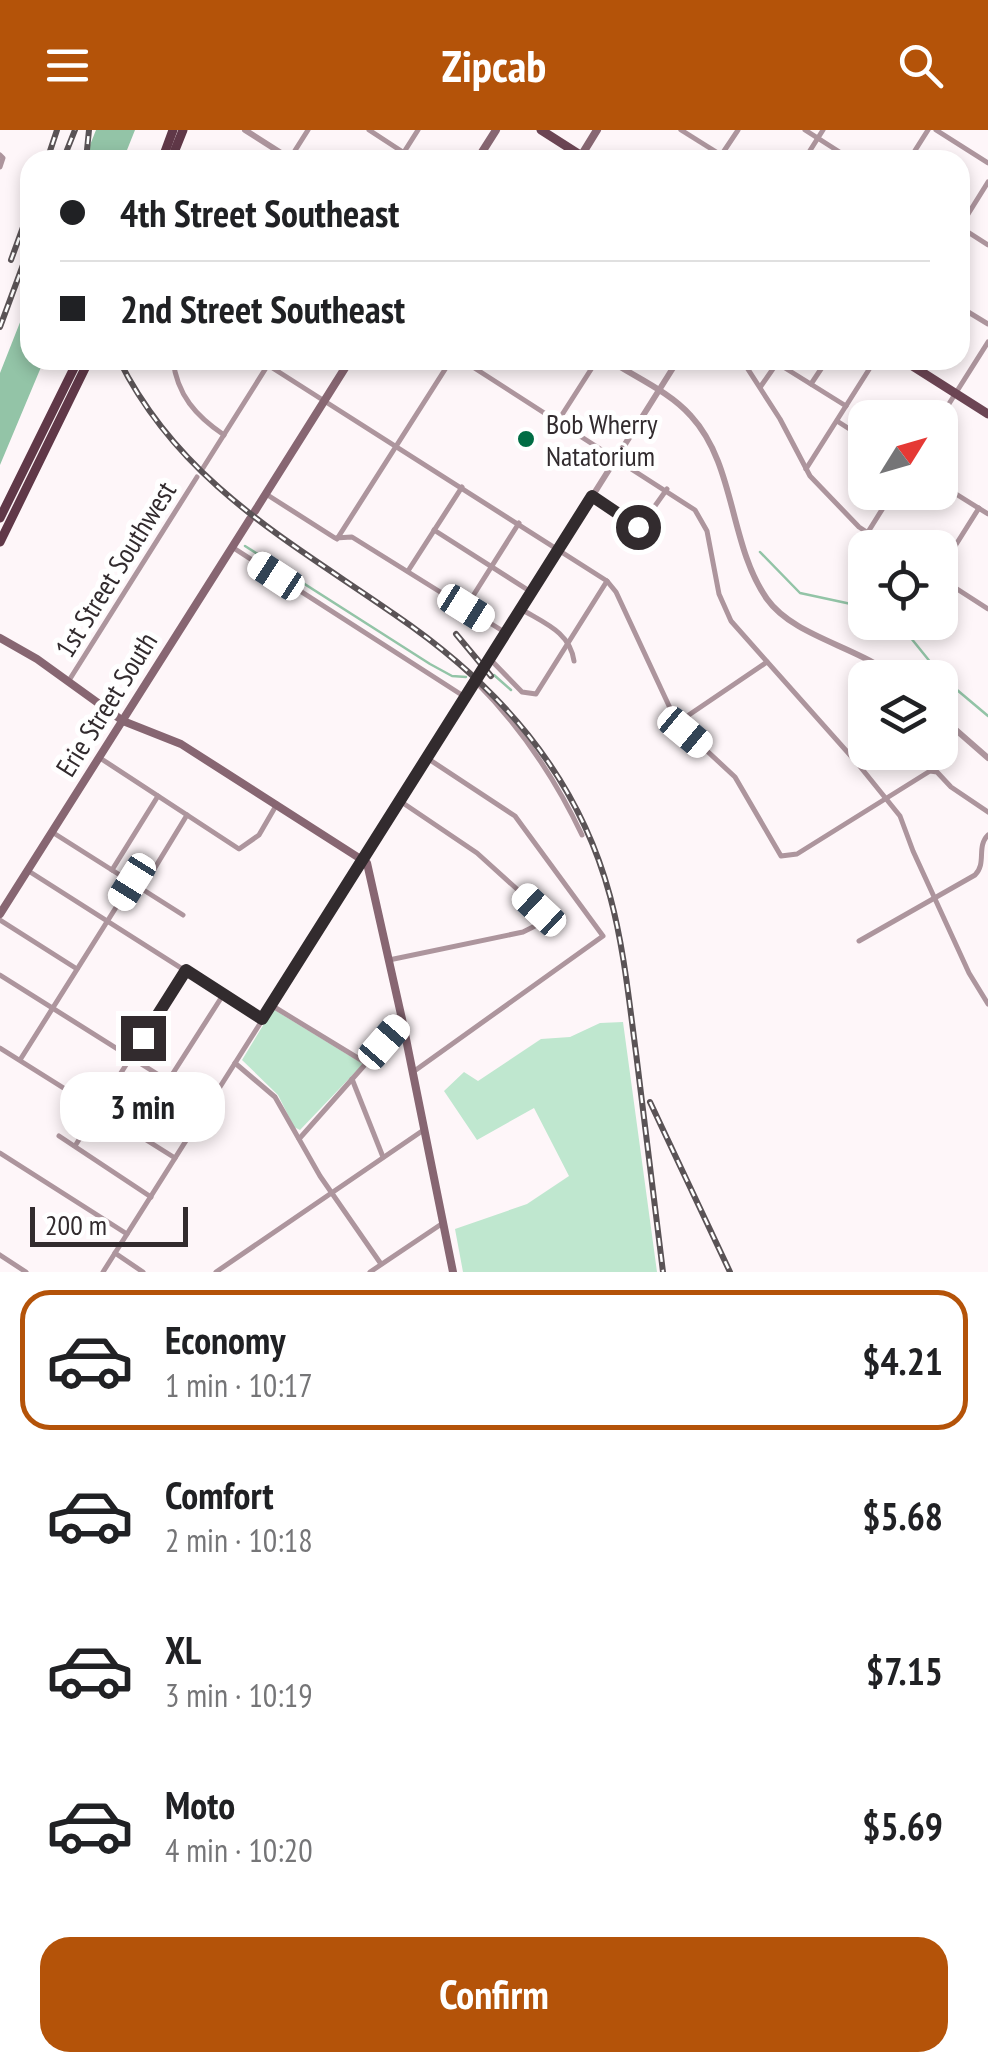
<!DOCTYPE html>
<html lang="en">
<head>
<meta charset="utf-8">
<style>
	:root { --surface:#fff; --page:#f2f2f2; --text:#202124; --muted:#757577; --line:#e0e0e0; --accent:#b45309 }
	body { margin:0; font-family:"PT Sans Narrow",sans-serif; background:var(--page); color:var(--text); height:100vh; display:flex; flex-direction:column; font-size:38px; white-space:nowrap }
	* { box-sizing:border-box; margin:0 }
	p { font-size:32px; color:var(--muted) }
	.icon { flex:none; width:55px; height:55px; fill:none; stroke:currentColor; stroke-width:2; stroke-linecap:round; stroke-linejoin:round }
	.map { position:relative; height:1142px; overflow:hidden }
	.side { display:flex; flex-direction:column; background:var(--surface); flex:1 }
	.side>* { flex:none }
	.banner { position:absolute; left:20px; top:20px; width:950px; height:220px; border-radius:30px; box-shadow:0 5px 15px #0003; display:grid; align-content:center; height:220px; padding:0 40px; background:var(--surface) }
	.needle { width:65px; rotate:53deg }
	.tools { position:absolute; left:848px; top:270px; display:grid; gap:20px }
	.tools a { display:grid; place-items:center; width:110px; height:110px; border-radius:20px; background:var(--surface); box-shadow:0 5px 15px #0003; font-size:50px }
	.scale { position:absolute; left:30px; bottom:25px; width:158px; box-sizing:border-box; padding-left:10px; border:5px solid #322b2e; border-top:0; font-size:28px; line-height:35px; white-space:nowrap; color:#322b2e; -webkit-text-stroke:8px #fff; paint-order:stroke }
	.end { position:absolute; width:45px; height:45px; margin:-22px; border:12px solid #322b2e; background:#fff; box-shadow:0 0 0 5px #fff }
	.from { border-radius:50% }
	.bubble { position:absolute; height:70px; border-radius:30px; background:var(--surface); box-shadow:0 5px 15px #0003; font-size:32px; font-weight:700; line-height:70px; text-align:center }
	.car { position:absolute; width:30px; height:60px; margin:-30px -15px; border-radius:12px; box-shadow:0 0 8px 2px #0007; background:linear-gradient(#fff 24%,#345 0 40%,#fff 0 76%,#345 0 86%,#fff 0) }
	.banner b { display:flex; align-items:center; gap:35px; height:95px; font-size:38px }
	.banner b+b { border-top:2px solid var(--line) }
	.banner i { width:25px; height:25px; background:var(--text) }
	ul { padding:18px 0 0; list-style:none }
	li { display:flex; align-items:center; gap:30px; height:140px; margin:0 20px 15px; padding:0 20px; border:5px solid transparent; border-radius:30px }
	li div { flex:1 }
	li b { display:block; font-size:38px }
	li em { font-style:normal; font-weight:700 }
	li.current { border-color:var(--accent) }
	li>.icon { width:90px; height:90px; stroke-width:1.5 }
	.cta { display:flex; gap:20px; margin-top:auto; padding:20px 40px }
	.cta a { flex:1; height:115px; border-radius:30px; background:var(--accent); color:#fff; font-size:40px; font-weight:700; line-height:115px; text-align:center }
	header { display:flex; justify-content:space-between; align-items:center; height:130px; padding:0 40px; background:var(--accent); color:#fff; font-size:45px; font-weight:700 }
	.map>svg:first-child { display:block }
	.green { fill:#bfe7cf }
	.water { fill:#93c4a7 }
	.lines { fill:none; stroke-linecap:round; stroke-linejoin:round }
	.stream { stroke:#93c4a7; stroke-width:2.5 }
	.minor { stroke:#ad959d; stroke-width:5 }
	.tertiary { stroke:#ad959d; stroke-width:6 }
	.secondary { stroke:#876672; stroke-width:8 }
	.primary { stroke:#6c4554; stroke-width:9 }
	.trunk { stroke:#603848; stroke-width:9 }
	.rail-casing { stroke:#5a5356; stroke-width:6 }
	.rail { stroke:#fff; stroke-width:2.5; stroke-dasharray:8; stroke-linecap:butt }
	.route { stroke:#322b2e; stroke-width:12 }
	.poi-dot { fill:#016c44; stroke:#fff; stroke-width:4 }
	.labels { text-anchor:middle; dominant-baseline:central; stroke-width:10; stroke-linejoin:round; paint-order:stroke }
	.poi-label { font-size:28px; fill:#322b2e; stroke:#fff; text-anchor:start }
	.street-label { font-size:28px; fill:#322b2e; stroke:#fff }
</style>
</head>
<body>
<header><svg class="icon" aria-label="menu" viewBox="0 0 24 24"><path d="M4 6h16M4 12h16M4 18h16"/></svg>Zipcab<svg class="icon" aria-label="search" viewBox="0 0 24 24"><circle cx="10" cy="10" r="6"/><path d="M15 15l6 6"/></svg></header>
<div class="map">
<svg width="988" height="1142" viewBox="0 0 988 1142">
	<rect width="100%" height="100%" fill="#fef6f9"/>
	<!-- green -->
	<g class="green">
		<polygon points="273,879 363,934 300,1000 294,997 278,965 242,930"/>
		<polygon points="623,892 657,1142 463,1142 455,1099 527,1074 569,1046 534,978 477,1010 444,961 464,942 478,951 541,909 570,907 600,893"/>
	</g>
	<!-- water -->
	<g class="water">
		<polygon points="96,0 135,0 123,30 84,30"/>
		<polygon points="30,167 30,230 44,230 0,335 0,243"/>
	</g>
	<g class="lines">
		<!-- stream -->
		<g class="stream">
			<polyline points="245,416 430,534 452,546 466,547"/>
			<polyline points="760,422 800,463 865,477"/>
			<polyline points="898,492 944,549 988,586"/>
			<polyline points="494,545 511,560"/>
		</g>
		<!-- minor -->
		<g class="minor">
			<polyline points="369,0 415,30"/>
			<polyline points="681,0 729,30"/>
			<polyline points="805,0 852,30"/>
			<polyline points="936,0 988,33"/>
			<polyline points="0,25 3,28 0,37"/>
			<polyline points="289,30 308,0"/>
			<polyline points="399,30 418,0"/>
			<polyline points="718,30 738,0"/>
			<polyline points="804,30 823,0"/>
			<polyline points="909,30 928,0"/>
			<polyline points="960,97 988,52"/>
			<polyline points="960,97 988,115"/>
			<polyline points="960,177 988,194"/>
			<path d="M173 230C177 265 196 286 224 305"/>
			<polyline points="260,230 607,451 616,462 677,593 735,647 781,726 797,724 930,641 937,642 951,657 988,682"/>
			<polyline points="462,230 695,380 707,401 719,464 731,491 858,634 900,686 913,721 969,843 988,874"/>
			<polyline points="742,230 780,289 810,346 859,397 891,418"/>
			<polyline points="777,233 846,276"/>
			<polyline points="811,254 827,230"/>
			<polyline points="761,256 777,233"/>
			<polyline points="940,288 988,212"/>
			<polyline points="558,291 597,230"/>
			<polyline points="837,291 865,309"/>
			<polyline points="203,338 271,230"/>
			<polyline points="806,339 875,230"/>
			<polyline points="940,354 988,384"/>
			<polyline points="266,364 335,408 352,407 506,503"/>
			<polyline points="592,366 640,397 667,359"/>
			<polyline points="434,400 531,462"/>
			<polyline points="868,402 893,362"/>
			<polyline points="337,409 451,230"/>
			<polyline points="232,417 465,567"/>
			<polyline points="940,440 979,378"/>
			<polyline points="408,441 462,357"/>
			<polyline points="940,448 988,479"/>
			<polyline points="466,477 519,393"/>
			<path d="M521 479C544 493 570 502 574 531"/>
			<polyline points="489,528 522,562 536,564 607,451"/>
			<path d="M475 551C521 597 554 646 582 705"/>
			<polyline points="68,552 197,347"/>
			<polyline points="677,593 767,532"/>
			<polyline points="100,628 239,719 259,705 277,674"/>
			<polyline points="52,702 183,785"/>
			<polyline points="27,740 261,889"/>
			<polyline points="112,740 158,666"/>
			<polyline points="142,759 187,685"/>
			<polyline points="0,790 77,839"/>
			<path d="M859 811 975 745C987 733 976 717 988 705"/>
			<polyline points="389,830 523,802 535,796 542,787 539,779 477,723 400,671"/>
			<polyline points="0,845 208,976"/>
			<polyline points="271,875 366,933"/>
			<polyline points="0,918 175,1028"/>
			<polyline points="20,930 132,752"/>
			<polyline points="235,933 275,967 320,1046 381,1134"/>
			<polyline points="413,942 603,806 515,686 427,628"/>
			<polyline points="352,949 383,1027"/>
			<polyline points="168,951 223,865"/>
			<polyline points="59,1006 151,1067"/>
			<polyline points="299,1009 401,894"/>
			<polyline points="75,1016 185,841"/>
			<polyline points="0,1023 127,1104"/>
			<polyline points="115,1123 143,1142"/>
			<polyline points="0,1125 26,1142"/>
			<polyline points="103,1142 364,729"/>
			<polyline points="216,1142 425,999"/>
			<polyline points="370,1142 443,1093"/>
		</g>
		<!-- tertiary -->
		<g class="tertiary">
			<polyline points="245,0 292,30"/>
			<path d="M609 230C635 247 670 262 691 286 736 335 729 415 767 469 794 507 860 517 896 548"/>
			<polyline points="940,586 988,628"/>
			<polyline points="364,729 678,230"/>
		</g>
		<!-- secondary -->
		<g class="secondary">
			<polyline points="581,26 597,0"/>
			<polyline points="477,30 496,0"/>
			<polyline points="255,381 350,230"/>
			<polyline points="0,508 37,529 123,591 181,614 367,733 402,889 453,1142"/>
			<polyline points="0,784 250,389"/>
		</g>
		<!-- primary -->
		<g class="primary">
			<polyline points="541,0 588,30"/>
			<polyline points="903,230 988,284"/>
		</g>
		<!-- trunk -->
		<g class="trunk">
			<polyline points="162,30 173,0"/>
			<polyline points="171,30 183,0"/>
			<polyline points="0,388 78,230"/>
			<polyline points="0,412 89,230"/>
		</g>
		<defs>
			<g id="rail">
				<polyline points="47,30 57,0"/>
				<polyline points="63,30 75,0"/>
				<polyline points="86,30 89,0"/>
				<polyline points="11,130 30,78"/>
				<polyline points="0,197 30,116"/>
				<path d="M119 230C180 352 286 409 394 484 497 554 577 643 610 766 624 818 629 871 636 923 645 996 654 1069 663 1142"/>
				<polyline points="456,504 491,546"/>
				<polyline points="650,972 730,1142"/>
			</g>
		</defs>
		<!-- rail casing -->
		<use href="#rail" class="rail-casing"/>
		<!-- rail -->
		<use href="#rail" class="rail"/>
	</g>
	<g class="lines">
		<!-- route -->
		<polyline class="route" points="143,908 186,840 262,889 592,366 638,397"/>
	</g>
	<!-- markers -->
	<circle class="poi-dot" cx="526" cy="309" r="10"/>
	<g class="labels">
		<!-- poi labels -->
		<g class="poi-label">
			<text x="546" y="293">Bob Wherry<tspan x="546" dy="32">Natatorium</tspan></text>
		</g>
		<!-- street labels -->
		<g class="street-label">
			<text transform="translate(115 439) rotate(-58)">1st Street Southwest</text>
			<text transform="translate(106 574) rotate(-58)">Erie Street South</text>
		</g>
	</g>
</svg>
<div class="tools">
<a><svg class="needle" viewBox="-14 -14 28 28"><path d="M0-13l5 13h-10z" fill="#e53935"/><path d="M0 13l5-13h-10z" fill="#757577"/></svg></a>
<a><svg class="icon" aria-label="locate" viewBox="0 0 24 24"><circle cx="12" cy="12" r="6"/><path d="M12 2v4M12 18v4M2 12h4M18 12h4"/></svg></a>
<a><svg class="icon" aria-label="layers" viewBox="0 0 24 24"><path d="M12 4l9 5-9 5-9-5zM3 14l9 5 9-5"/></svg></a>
</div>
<div class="scale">200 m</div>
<i class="end from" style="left:638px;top:397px"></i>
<i class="end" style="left:143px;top:908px"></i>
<div class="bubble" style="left:60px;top:942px;width:165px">3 min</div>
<i class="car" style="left:276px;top:446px;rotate:303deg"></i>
<i class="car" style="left:466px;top:478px;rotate:122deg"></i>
<i class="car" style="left:685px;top:602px;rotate:130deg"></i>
<i class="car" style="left:132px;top:752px;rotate:212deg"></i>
<i class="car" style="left:539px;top:780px;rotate:313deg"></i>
<i class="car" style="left:384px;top:912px;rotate:41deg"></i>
<div class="banner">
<b><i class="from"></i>4th Street Southeast</b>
<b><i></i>2nd Street Southeast</b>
</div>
</div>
<section class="side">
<ul>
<li class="current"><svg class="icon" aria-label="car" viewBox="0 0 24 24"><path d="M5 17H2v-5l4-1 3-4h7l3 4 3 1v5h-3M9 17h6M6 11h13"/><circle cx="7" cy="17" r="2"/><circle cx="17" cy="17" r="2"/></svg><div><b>Economy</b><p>1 min · 10:17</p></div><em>$4.21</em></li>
<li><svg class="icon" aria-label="car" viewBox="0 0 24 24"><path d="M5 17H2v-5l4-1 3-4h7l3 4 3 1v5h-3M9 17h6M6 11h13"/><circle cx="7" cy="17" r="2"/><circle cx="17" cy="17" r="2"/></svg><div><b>Comfort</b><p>2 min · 10:18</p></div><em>$5.68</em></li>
<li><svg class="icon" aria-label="car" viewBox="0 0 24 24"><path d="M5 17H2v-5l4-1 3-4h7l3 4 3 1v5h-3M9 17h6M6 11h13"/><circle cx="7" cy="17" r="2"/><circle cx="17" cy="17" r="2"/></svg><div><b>XL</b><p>3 min · 10:19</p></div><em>$7.15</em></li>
<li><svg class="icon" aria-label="car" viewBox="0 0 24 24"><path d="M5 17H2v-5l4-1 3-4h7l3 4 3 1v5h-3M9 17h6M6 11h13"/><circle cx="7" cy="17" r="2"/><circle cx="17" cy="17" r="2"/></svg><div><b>Moto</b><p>4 min · 10:20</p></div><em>$5.69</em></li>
</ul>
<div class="cta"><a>Confirm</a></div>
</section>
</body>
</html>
